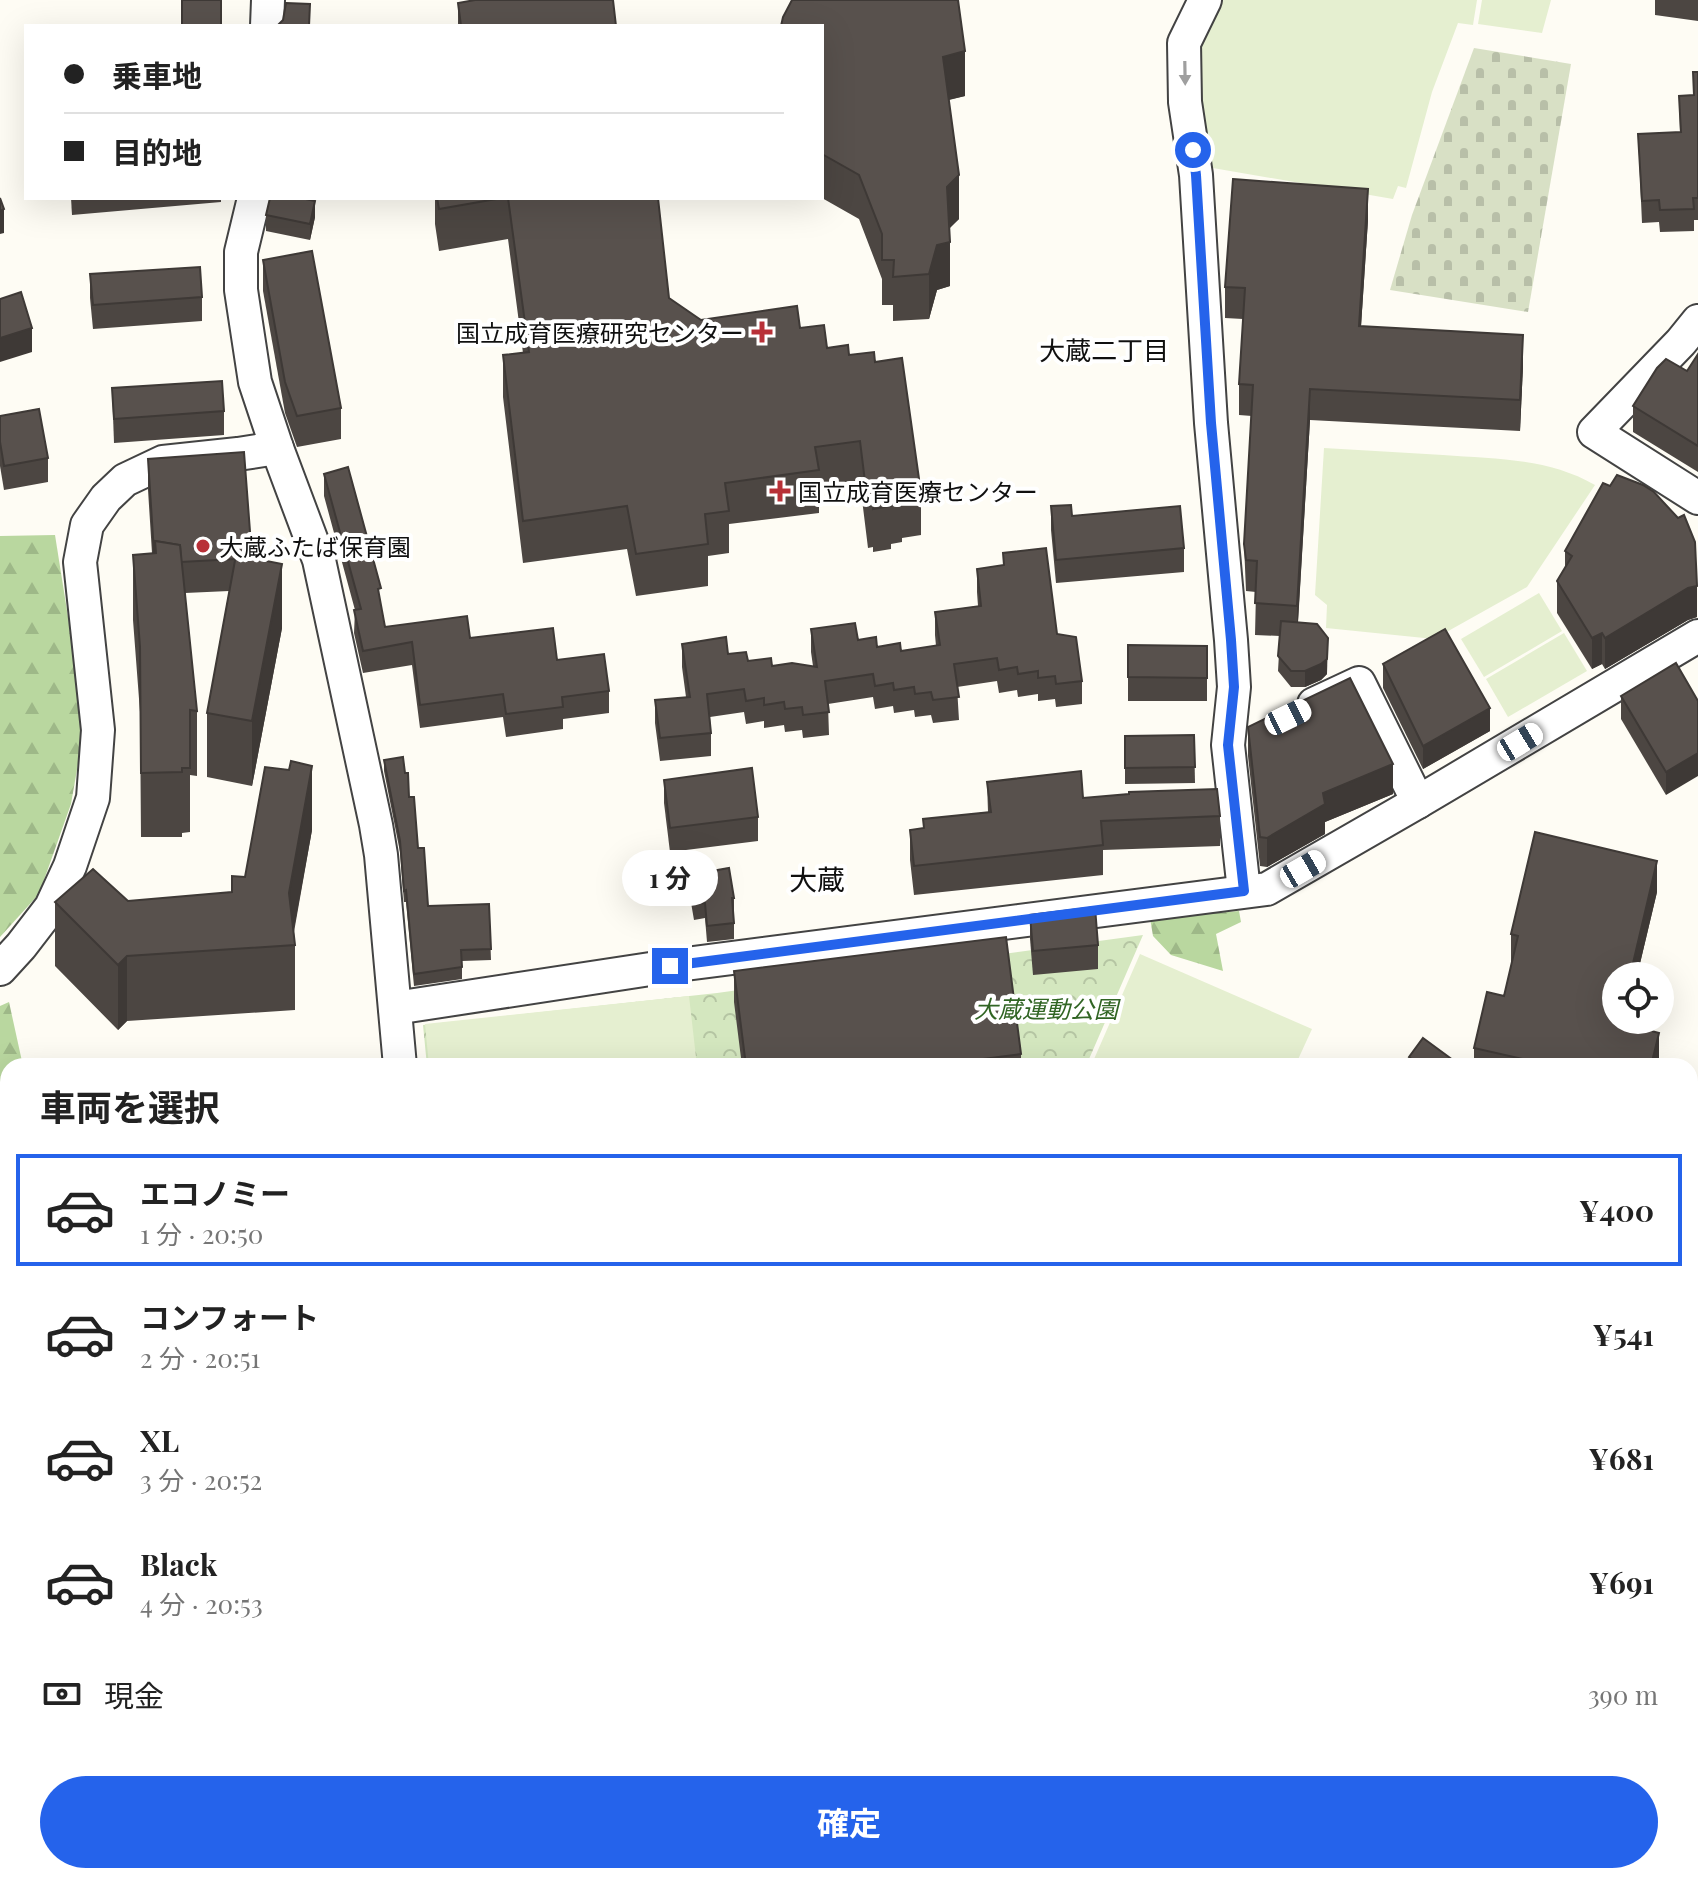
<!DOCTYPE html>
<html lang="ja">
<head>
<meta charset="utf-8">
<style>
	:root { --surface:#fff; --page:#f2f2f2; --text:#222; --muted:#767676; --line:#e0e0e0; --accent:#2563eb }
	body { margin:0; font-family:"Playfair Display","Noto Sans JP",serif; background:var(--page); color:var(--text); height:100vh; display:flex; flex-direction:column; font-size:30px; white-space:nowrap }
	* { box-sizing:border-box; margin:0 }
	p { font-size:26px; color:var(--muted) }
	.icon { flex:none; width:44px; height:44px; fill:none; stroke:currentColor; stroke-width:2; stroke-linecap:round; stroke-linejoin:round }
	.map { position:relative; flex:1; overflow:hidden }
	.details { position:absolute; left:0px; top:1058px; width:1698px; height:826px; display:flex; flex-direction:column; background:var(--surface); border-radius:24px 24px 0 0; box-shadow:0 8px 32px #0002 }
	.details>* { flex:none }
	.guide { position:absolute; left:24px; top:24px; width:800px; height:176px; border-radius:0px; box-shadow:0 8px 32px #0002; display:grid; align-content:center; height:176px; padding:0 40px; background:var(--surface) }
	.fabs { position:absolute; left:1602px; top:962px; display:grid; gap:16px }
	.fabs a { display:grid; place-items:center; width:72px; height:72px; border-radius:50%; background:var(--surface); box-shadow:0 8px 32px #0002; font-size:40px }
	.end { position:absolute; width:36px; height:36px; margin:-18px; border:10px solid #2563eb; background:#fff; box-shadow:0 0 0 4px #fff }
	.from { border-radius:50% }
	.bubble { position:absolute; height:56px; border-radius:28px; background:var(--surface); box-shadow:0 8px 32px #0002; font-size:26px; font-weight:700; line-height:56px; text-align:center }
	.car { position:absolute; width:24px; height:48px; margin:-24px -12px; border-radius:10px; box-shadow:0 0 6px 2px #0007; background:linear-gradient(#fff 24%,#345 0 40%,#fff 0 76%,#345 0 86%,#fff 0) }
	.guide b { display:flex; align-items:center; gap:28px; height:76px; font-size:30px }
	.guide b+b { border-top:2px solid var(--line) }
	.guide i { width:20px; height:20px; background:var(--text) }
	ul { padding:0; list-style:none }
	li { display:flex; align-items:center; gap:24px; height:112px; margin:0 16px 12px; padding:0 24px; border:4px solid transparent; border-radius:0px }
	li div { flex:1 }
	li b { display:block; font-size:30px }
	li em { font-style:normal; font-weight:700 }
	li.selected { border-color:var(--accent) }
	li>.icon { width:72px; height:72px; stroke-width:1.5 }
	h2 { padding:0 40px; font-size:36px; line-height:96px }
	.pay { display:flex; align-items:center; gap:20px; height:88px; padding:0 40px; font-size:30px }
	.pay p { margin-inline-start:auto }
	.button { display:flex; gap:16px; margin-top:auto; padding:16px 40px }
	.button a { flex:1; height:92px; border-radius:48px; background:var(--accent); color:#fff; font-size:32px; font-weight:700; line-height:92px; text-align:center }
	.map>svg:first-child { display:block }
	.forest { fill:url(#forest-firs) }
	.cemetery { fill:url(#cemetery-stones) }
	.park { fill:url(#park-crowns) }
	.pitch { fill:#e5efd0 }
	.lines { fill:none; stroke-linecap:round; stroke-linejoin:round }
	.minor-casing { stroke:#434343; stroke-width:36 }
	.minor { stroke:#fff; stroke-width:32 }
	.wall { fill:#4c4642 }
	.shaded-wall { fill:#3e3936 }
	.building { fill:#58514d; stroke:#3e3936; stroke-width:2 }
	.oneway { fill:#9f9f9f }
	.route { stroke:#2563eb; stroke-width:10 }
	.poi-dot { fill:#b83037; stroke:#fff; stroke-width:3 }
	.labels { text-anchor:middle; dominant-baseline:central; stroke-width:8; stroke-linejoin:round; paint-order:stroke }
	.poi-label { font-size:24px; fill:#101010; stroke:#fff; text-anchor:start }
	.park-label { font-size:24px; font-style:italic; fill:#316524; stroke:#fff }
	.neighbourhood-label { font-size:26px; fill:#101010; stroke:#fff }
	.quarter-label { font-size:28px; fill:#101010; stroke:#fff }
</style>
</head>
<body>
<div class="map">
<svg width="1698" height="1883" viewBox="0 0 1698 1883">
	<defs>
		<pattern id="forest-firs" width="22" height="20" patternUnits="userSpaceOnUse" patternTransform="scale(2)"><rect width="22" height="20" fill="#b9d79f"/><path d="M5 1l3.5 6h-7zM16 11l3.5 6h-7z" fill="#9eb888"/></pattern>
		<pattern id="cemetery-stones" width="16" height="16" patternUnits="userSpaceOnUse" patternTransform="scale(2)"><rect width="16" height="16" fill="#d8e0c5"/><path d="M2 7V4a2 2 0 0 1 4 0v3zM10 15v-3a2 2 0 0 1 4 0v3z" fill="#b8bfa8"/></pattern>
		<pattern id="park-crowns" width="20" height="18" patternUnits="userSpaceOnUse" patternTransform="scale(2)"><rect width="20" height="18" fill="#d4e7bf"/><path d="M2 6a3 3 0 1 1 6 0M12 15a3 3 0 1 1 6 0" fill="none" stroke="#b5c5a3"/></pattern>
	</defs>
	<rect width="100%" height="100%" fill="#fefcf4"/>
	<!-- forest -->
	<g class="forest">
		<polygon points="55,535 85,724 71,804 39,894 0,937 0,536"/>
		<polygon points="1239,911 1241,922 1216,934 1223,971 1171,955 1153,936 1150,918"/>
		<polygon points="9,1002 23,1066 8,1066 8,1679 0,1665 0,1006"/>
	</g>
	<!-- cemetery -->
	<polygon class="cemetery" points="1474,48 1571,64 1528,312 1390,290 1412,215"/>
	<!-- park -->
	<g class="park">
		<polygon points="1143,935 1086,1066 427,1066 423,1025 717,993"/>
		<polygon points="8,1115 8,1330 0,1332 0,1117"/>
		<polygon points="1698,1364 1698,1883 1563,1883 1564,1876 1690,1876 1690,1405"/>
		<polygon points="329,1876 1535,1876 1533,1883 335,1883"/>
	</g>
	<!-- pitch -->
	<g class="pitch">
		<polygon points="1217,0 1477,0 1473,25 1458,23 1432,92 1406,188 1398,186 1393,199 1207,167 1195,100 1198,39"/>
		<polygon points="1482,0 1551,0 1542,33 1478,24"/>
		<path d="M1324 448C1364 450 1404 453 1443 455 1496 459 1548 458 1595 485L1527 587 1434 639 1326 628 1327 605 1315 595Z"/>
		<polygon points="1539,593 1562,631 1484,677 1461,639"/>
		<polygon points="1564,633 1587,671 1508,717 1486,679"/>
		<polygon points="1140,954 1312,1029 1295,1066 1091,1066"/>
		<polygon points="689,996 697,1066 429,1066 425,1024"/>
		<polygon points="808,1876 1076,1876 1079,1883 809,1883"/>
	</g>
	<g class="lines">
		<defs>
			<g id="minor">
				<polyline points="1205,0 1184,43 1185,102 1196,175 1211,423 1231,640 1234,687 1228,745 1244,891"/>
				<polyline points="267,26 268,0"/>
				<polyline points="254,198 241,252 241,290 255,382 277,448 319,560 376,825 381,855 400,1066"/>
				<polyline points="1698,321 1681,342 1594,432 1698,498"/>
				<polyline points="1314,704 1359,683 1418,802"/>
				<polyline points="0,969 21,946 51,907 70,866 93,798 98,730 80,562 87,525 106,498 125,480 163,462 238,454 277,448"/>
				<polyline points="395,1008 670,966 1267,889 1418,802 1698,636"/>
				<polyline points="1690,1360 1698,1324"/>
				<polyline points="0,1863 8,1866"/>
				<polyline points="36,1876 55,1883"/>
				<polyline points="310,1876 316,1883"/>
				<polyline points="1549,1883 1551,1876"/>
			</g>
		</defs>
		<!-- minor casing -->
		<use href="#minor" class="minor-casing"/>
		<!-- minor -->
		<use href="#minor" class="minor"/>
	</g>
	<!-- wall -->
	<g class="wall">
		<polygon points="471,0 613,0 616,26 458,26 458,3 471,2"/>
		<polygon points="1655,0 1698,0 1698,21 1655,15"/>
		<polygon points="822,26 965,96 949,100 959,219 949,228 950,286 937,290 929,319 893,321 893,305 882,305 882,279 859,219 822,198"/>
		<polygon points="1693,72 1698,72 1698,220 1694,220 1694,231 1660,232 1659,222 1642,223 1638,134 1680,132 1679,96 1693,95"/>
		<polygon points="71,198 221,198 221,202 72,215"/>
		<polygon points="435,198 658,198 669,298 701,320 800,328 827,348 875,362 921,493 921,535 902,538 902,542 891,544 891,549 873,552 873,547 868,548 860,483 819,488 819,513 729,524 729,553 708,556 708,586 636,596 627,549 523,563 503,397 503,355 523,353 508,239 439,251 435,224"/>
		<polygon points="266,215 315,217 310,240 266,231"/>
		<polygon points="1368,220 1361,326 1523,366 1520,431 1310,420 1298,623 1327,674 1321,680 1305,687 1291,687 1278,671 1280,636 1255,635 1256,592 1246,591 1244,544 1252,416 1239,415 1239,384 1243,319 1225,318 1225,287"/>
		<polygon points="263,260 341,408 341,439 297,447 285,413 263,291"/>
		<polygon points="90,274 202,297 202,321 93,329 90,298"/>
		<polygon points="1698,354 1698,472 1633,432 1633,406 1687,371"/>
		<polygon points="112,388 224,411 224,435 114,443"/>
		<polygon points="0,416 48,458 48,482 4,490 0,466"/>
		<polygon points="148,459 252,558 282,628 252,786 207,777 207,713 229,591 185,593 197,711 197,776 190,775 190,832 182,833 182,837 141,837 140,712 133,620 133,555 152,553 148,490"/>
		<polygon points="324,474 381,608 385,627 470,638 557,660 609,691 609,713 563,719 563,729 506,737 503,717 420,728 412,665 363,673 354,633 355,610 324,496"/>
		<polygon points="1051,506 1072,516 1184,548 1184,572 1056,583 1051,530"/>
		<polygon points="1565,551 1697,617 1688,620 1605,669 1602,664 1592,669 1557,613 1557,581 1565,568"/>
		<polygon points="1003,553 1057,634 1082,681 1082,704 1056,707 1055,699 1038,701 1038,694 1018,697 1017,690 999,693 997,681 957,687 959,720 933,723 931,715 915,717 914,710 894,713 893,706 875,709 873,697 828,704 829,735 803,738 802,730 785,732 784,725 764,728 764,721 746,724 744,712 710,717 711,733 711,756 660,761 655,723 655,700 686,697 682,667 682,644 728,654 748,661 772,666 813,666 811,652 811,629 858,640 877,647 901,651 936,646 935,635 935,612 978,606 977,592 977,569 1003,565"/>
		<polygon points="1128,645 1207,646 1207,701 1128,701"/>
		<polygon points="1676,663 1666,795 1621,719 1621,696"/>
		<polygon points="1383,664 1490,731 1423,769 1383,688"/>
		<polygon points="1248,727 1393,794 1325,822 1325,834 1267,867 1260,866 1248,756"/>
		<polygon points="1194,735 1195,783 1125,784 1125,736"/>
		<polygon points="384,760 409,797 428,906 489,904 491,960 462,961 462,979 414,986 406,902 404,902 400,852 384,771"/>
		<polygon points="664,780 758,817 758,841 670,852 664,803"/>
		<polygon points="987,782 1083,798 1220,816 1220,846 1103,850 1103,875 914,895 910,860 910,830 923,828 923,819 988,812"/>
		<polygon points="312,830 294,932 295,945 295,1010 127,1021 118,1030 55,966 55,902 128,901 232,892 245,877"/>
		<polygon points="689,875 734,898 734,939 707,942 705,918 694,920 689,891"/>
		<polygon points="1657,892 1637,976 1616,976 1643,1020 1642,1029 1659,1064 1658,1066 1474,1066 1474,1048 1504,996 1511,966 1511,934"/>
		<polygon points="1030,915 1098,945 1098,969 1033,975 1030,939"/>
		<polygon points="734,971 1021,1054 1021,1066 742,1066 734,1002"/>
		<polygon points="1409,1057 1461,1066 1409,1066"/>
		<polygon points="8,1734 8,1757 5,1752 5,1737"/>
		<polygon points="8,1774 8,1806 0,1800 0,1784"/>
		<polygon points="114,1876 160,1876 157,1883 114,1883"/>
	</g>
	<!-- shaded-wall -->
	<g class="shaded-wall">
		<polygon points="965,51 965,96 943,101 943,57"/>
		<polygon points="959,175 959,219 947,231 947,187"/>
		<polygon points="1368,189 1368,220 1359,357 1359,326"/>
		<polygon points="315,201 315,217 310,240 310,224"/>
		<polygon points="4,209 4,233 0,234 0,211"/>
		<polygon points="950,242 950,286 937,290 929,319 929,274 937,245"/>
		<polygon points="32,328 32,352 0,362 0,338"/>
		<polygon points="1523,335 1523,366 1520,431 1520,400"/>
		<polygon points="1310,389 1310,420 1297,637 1297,606"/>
		<polygon points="282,564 282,628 252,786 252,721"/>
		<polygon points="1697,586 1697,617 1688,620 1605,669 1605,638 1688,588"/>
		<polygon points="1602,633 1602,664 1592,669 1592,638"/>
		<polygon points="1328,638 1327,674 1321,680 1305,687 1305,671"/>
		<polygon points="1490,708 1490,731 1423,769 1423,746"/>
		<polygon points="1698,753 1698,776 1666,795 1666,772"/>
		<polygon points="1393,764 1393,794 1325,822 1325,834 1267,867 1267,838 1323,793"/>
		<polygon points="312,766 312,830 291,945 289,893"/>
		<polygon points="1657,861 1657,892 1637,976 1630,976"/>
		<polygon points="127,956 127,1021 118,1030 118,965"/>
		<polygon points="1637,1020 1643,1020 1643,1028 1636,1058 1636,1027"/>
		<polygon points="1659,1033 1659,1064 1658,1066 1651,1066"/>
		<polygon points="154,1876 160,1876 157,1883 151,1883"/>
		<polygon points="224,1876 233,1876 230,1883 221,1883"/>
	</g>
	<!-- building -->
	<g class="building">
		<rect x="182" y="0" width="39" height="26"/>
		<polygon points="475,0 613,0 616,26 461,26 458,3"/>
		<polygon points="792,0 958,0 965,51 943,57 959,175 947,187 950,242 937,245 929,274 893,277 894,260 882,260 882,234 859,175 822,154 822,26 781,26 783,17"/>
		<polygon points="286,3 310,4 309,26 277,26 283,20"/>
		<polygon points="1693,72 1698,72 1698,198 1693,198 1694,209 1660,210 1659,200 1642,201 1638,134 1681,132 1679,96 1694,95"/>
		<polygon points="1233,179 1368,189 1359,326 1523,335 1520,400 1310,389 1297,606 1255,603 1257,561 1246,560 1244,544 1253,385 1239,384 1245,288 1225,287"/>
		<polygon points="0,198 4,209 0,211"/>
		<polygon points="270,198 301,198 315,201 310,224 266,215"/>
		<polygon points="437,198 502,198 439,209"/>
		<polygon points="508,198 658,198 669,298 701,320 797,306 800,328 824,325 827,348 848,345 849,355 874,352 875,362 902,358 921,493 902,496 902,500 891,502 891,506 873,509 873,505 868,506 860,441 815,447 819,470 725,483 729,511 705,514 708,544 636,554 627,506 523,521 503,355 529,352"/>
		<polygon points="312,251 341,408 297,416 285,382 263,260"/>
		<polygon points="200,267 202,297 93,305 90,274"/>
		<polygon points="21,292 32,328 0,338 0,299"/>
		<polygon points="1698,354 1698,446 1633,406 1657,368 1666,359 1687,371"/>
		<polygon points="222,381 224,411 114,419 112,388"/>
		<polygon points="39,409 48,458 4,466 0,442 0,416"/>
		<polygon points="244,452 252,558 236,555 235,559 181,562 180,545 155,541 155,553 154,553 148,459"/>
		<polygon points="348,467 381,588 378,589 385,627 467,616 470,638 553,628 557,660 604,654 609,691 562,697 563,707 506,714 503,694 420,705 412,642 363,651 354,610 361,609 324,474"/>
		<polygon points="1617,475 1643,485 1654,492 1678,518 1684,515 1695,542 1697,586 1688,588 1605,638 1602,633 1592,638 1557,581 1572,556 1565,551 1603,483 1610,486"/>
		<polygon points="1071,505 1072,516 1180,506 1184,548 1056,560 1051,506"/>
		<polygon points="155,541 180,545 197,711 190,710 190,768 182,768 182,772 141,773 140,647 133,555 156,553"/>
		<polygon points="1046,548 1057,634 1076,637 1082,681 1056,684 1055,676 1038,678 1038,671 1018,674 1017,667 999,670 997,658 954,664 959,697 933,700 931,692 915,694 914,687 894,690 893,683 875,686 873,674 825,681 829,712 803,715 802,707 785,709 784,702 764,705 764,698 746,701 744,689 707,694 711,733 660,738 655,700 690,697 682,644 726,637 728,654 746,652 748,661 771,658 772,666 792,663 817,667 811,629 855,623 858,640 876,637 877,647 900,643 901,651 940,645 935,612 981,606 977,569 1004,565 1003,553"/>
		<polygon points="236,555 282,564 252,721 207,713"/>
		<polygon points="1281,621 1317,624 1328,638 1327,659 1321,664 1305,671 1291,671 1278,656"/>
		<polygon points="1445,629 1490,708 1423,746 1383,664"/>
		<polygon points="1128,645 1207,646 1207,678 1128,677"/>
		<polygon points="1676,663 1698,701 1698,753 1666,772 1621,696"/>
		<polygon points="1350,678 1393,764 1323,793 1325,804 1267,838 1260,837 1248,727"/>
		<polygon points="1194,735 1195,767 1125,768 1125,736"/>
		<polygon points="403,757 405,773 408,773 409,797 414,797 418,848 424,848 428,906 489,904 491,949 461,950 462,967 414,974 406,890 404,891 400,841 384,760"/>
		<polygon points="291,761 312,766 289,893 295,945 127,956 118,965 55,902 93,869 128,901 232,892 232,876 245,877 265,767 289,770"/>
		<polygon points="752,768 758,817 670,828 664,780"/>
		<polygon points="1081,771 1083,798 1129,794 1129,792 1217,789 1220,816 1101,821 1103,845 914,866 910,830 924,828 923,819 991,812 987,782"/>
		<polygon points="1535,832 1657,861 1630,976 1616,976 1616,1020 1637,1020 1636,1027 1659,1033 1651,1066 1553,1066 1474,1048 1487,992 1504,996 1518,936 1511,934"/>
		<polygon points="729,868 734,898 732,898 734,923 707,926 705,903 694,904 689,875"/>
		<polygon points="1095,907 1098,945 1033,951 1030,915"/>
		<polygon points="1006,937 1021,1054 928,1066 746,1066 734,971"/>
		<polygon points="1423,1038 1461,1066 1421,1066 1409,1057"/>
		<polygon points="8,1774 8,1790 0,1784"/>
		<polygon points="115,1876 154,1876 151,1883 132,1883"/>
		<polygon points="175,1876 224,1876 221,1883 169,1883"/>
	</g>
	<!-- one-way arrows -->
	<defs><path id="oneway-solid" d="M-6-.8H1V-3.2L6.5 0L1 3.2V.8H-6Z" transform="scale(2)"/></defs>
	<use class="oneway" href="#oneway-solid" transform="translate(1185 73) rotate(89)"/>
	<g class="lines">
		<!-- route -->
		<polyline class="route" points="670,966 1244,891 1228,745 1234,687 1231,640 1211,423 1196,175 1193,150"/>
	</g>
	<!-- markers -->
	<g class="poi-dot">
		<path d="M758 320h8v8h8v8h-8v8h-8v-8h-8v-8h8z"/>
		<path d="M776 479h8v8h8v8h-8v8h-8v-8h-8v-8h8z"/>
		<circle cx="203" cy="546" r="8"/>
	</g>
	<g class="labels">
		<!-- poi labels -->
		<g class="poi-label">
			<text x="744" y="332" text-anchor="end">国立成育医療研究センター</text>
			<text x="798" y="491">国立成育医療センター</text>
			<text x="219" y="546">大蔵ふたば保育園</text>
		</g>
		<!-- park labels -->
		<g class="park-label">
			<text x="1046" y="1008">大蔵運動公園</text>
		</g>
		<!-- neighbourhood labels -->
		<g class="neighbourhood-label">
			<text x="1104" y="349">大蔵二丁目</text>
		</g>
		<!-- quarter labels -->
		<g class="quarter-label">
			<text x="817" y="878">大蔵</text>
		</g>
	</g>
</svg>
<div class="fabs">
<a><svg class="icon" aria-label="locate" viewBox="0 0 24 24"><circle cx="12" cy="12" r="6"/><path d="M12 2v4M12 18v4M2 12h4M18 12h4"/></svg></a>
</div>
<i class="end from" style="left:1193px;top:150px"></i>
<i class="end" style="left:670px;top:966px"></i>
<div class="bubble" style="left:622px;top:850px;width:96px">1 分</div>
<i class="car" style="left:1288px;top:717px;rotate:64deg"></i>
<i class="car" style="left:1520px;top:742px;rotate:59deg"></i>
<i class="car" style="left:1303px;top:869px;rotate:60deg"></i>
<div class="guide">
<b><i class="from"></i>乗車地</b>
<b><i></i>目的地</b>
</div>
<section class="details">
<h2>車両を選択</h2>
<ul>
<li class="selected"><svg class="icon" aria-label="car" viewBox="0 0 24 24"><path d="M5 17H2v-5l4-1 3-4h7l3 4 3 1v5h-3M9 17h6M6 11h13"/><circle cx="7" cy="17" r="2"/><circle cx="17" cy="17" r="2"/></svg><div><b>エコノミー</b><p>1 分 · 20:50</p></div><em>¥400</em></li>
<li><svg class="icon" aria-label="car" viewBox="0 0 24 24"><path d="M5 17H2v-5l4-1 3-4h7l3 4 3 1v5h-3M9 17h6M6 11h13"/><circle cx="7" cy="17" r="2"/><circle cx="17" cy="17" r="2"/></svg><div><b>コンフォート</b><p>2 分 · 20:51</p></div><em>¥541</em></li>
<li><svg class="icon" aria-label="car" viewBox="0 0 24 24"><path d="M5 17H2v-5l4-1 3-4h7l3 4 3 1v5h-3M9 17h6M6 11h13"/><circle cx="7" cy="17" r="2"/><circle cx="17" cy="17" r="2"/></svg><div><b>XL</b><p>3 分 · 20:52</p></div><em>¥681</em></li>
<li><svg class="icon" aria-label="car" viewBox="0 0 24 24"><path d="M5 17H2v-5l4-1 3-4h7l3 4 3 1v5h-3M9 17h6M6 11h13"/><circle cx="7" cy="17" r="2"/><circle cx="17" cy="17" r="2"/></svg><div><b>Black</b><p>4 分 · 20:53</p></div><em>¥691</em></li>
</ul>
<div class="pay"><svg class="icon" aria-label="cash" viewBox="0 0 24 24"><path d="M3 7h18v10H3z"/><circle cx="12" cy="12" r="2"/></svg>現金<p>390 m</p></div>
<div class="button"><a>確定</a></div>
</section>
</div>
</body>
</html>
